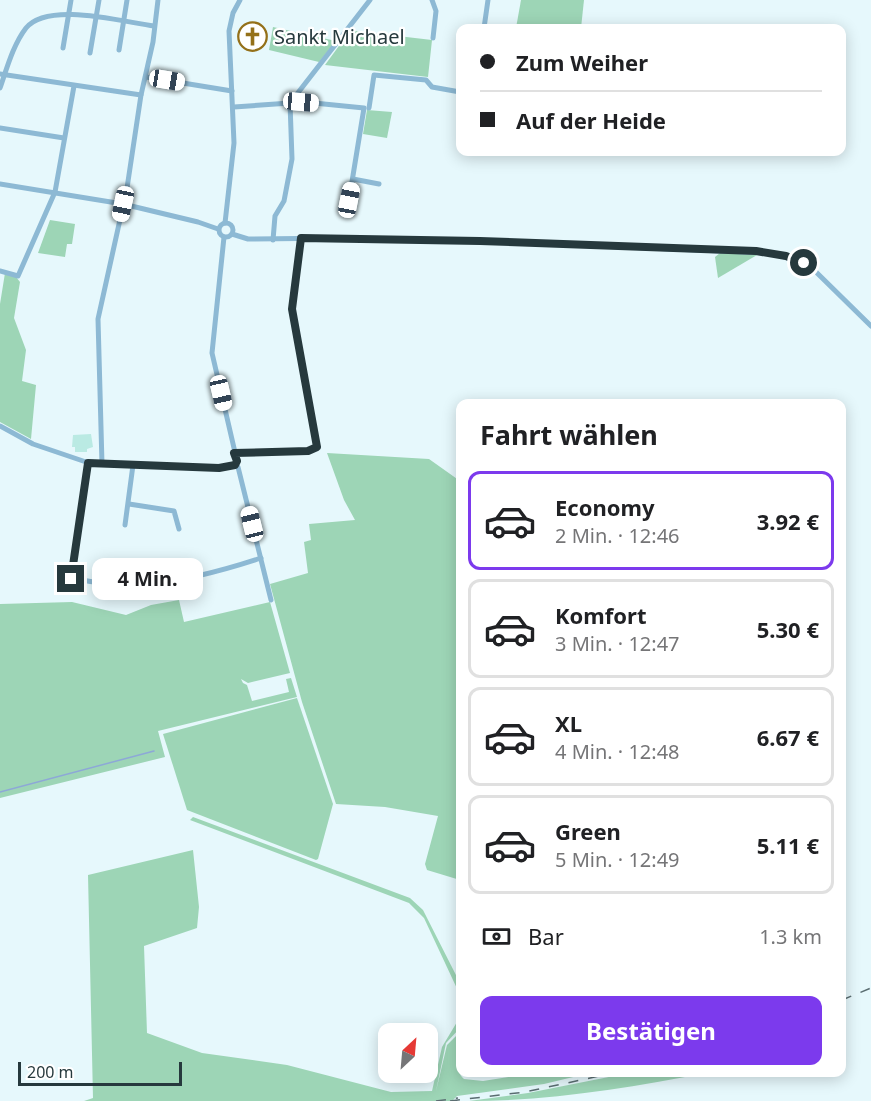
<!DOCTYPE html>
<html lang="de">
<head>
<meta charset="utf-8">
<style>
	:root { --surface:#fff; --page:#f6f6f6; --text:#202124; --muted:#757577; --line:#e0e0e0; --accent:#7c3aed }
	body { margin:0; font-family:"Noto Sans",sans-serif; background:var(--page); color:var(--text); height:100vh; display:flex; flex-direction:column; font-size:22px; white-space:nowrap }
	* { box-sizing:border-box; margin:0 }
	p { font-size:20px; color:var(--muted) }
	.icon { flex:none; width:33px; height:33px; fill:none; stroke:currentColor; stroke-width:2; stroke-linecap:round; stroke-linejoin:round }
	.map { position:relative; flex:1; overflow:hidden }
	.details { position:absolute; left:456px; top:399px; width:390px; height:678px; display:flex; flex-direction:column; background:var(--surface); border-radius:12px; box-shadow:0 3px 15px #0003 }
	.details>* { flex:none }
	.top-card { position:absolute; left:456px; top:24px; width:390px; height:132px; border-radius:12px; box-shadow:0 3px 15px #0003; display:grid; align-content:center; height:132px; padding:0 24px; background:var(--surface) }
	.needle { width:39px; rotate:26deg }
	.controls { position:absolute; left:378px; top:1023px; display:grid; gap:12px }
	.controls a { display:grid; place-items:center; width:60px; height:60px; border-radius:12px; background:var(--surface); box-shadow:0 3px 15px #0003; font-size:30px }
	.scale { position:absolute; left:18px; bottom:15px; width:164px; box-sizing:border-box; padding-left:6px; border:3px solid #26393d; border-top:0; font-size:16px; line-height:21px; white-space:nowrap; color:#26393d; -webkit-text-stroke:4px #fff; paint-order:stroke }
	.end { position:absolute; width:27px; height:27px; margin:-14px; border:8px solid #26393d; background:#fff; box-shadow:0 0 0 3px #fff }
	.from { border-radius:50% }
	.bubble { position:absolute; height:42px; border-radius:12px; background:var(--surface); box-shadow:0 3px 15px #0003; font-size:20px; font-weight:700; line-height:42px; text-align:center }
	.car { position:absolute; width:18px; height:36px; margin:-18px -9px; border-radius:8px; box-shadow:0 0 4px 2px #0007; background:linear-gradient(#fff 24%,#345 0 40%,#fff 0 76%,#345 0 86%,#fff 0) }
	.top-card b { display:flex; align-items:center; gap:21px; height:57px; font-size:22px }
	.top-card b+b { border-top:2px solid var(--line) }
	.top-card i { width:15px; height:15px; background:var(--text) }
	ul { padding:0; list-style:none }
	li { display:flex; align-items:center; gap:18px; height:99px; margin:0 12px 9px; padding:0 12px; border:3px solid var(--line); border-radius:12px }
	li div { flex:1 }
	li b { display:block; font-size:22px }
	li em { font-style:normal; font-weight:700 }
	li.current { border-color:var(--accent) }
	li>.icon { width:54px; height:54px; stroke-width:1.5 }
	h2 { padding:0 24px; font-size:27px; line-height:72px }
	.pay { display:flex; align-items:center; gap:15px; height:66px; padding:0 24px; font-size:22px }
	.pay p { margin-inline-start:auto }
	.cta { display:flex; gap:12px; margin-top:auto; padding:12px 24px }
	.cta a { flex:1; height:69px; border-radius:12px; background:var(--accent); color:#fff; font-size:24px; font-weight:700; line-height:69px; text-align:center }
	.map>svg:first-child { display:block }
	.green { fill:#9dd5b6 }
	.lines { fill:none; stroke-linecap:round; stroke-linejoin:round }
	.stream { stroke:#8da8d7; stroke-width:1.5 }
	.building { fill:#baeae3 }
	.street { stroke:#8db9d4; stroke-width:5 }
	.rail { stroke:#5a6d71; stroke-width:1.5; stroke-dasharray:10 10; stroke-linecap:butt }
	.route { stroke:#26393d; stroke-width:8 }
	.labels { text-anchor:middle; dominant-baseline:central; stroke-width:4.5; stroke-linejoin:round; paint-order:stroke }
	.poi-label { font-size:20px; fill:#26393d; stroke:#fff; text-anchor:start }
</style>
</head>
<body>
<div class="map">
<svg width="871" height="1101" viewBox="0 0 871 1101">
	<rect width="100%" height="100%" fill="#e6f8fc"/>
	<!-- green -->
	<g class="green">
		<polygon points="521,0 584,0 581,28 516,28"/>
		<polygon points="273,27 336,41 319,62 269,50"/>
		<polygon points="355,31 432,40 428,77 325,65 344,39 348,41"/>
		<polygon points="367,110 392,112 387,138 363,134"/>
		<polygon points="50,220 75,224 72,244 67,244 65,257 38,253"/>
		<polygon points="720,253 757,255 718,278 715,257"/>
		<polygon points="5,273 16,277 20,282 14,318 26,350 22,381 36,385 31,439 0,422 0,304"/>
		<polygon points="327,453 429,459 460,481 460,880 427,870 425,864 438,816 385,807 336,804 302,702 270,584 308,573 304,542 311,540 309,524 355,520 344,500"/>
		<polygon points="179,600 184,622 270,602 290,673 248,683 241,679 243,683 247,685 252,701 289,692 286,679 291,678 297,697 158,731 165,757 0,798 0,604 72,602 126,615 151,605"/>
		<polygon points="297,698 333,804 318,859 316,860 187,810 163,734"/>
		<polygon points="193,817 410,898 423,910 460,983 460,995 424,918 409,903 190,820"/>
		<path d="M193 850 199 907 197 928 144 946 147 1033 202 1053 287 1065 391 1092 432 1091 442 1047 460 1017V1028L446 1043 436 1091 447 1045 460 1032C460 1046 452 1069 464 1079L483 1081 535 1073H590L544 1084 457 1096 452 1101H84L93 1098 88 875Z"/>
		<path d="M629 1073H707C628 1088 548 1101 469 1101L528 1093Z"/>
	</g>
	<g class="lines">
		<!-- stream -->
		<polyline class="stream" points="0,792 154,751"/>
	</g>
	<!-- building -->
	<g class="building">
		<polygon points="245,27 261,30 261,33 267,35 266,42 259,40 258,45 239,41 241,30"/>
		<polygon points="91,434 93,447 87,449 87,452 75,452 75,447 72,447 73,435"/>
	</g>
	<g class="lines">
		<!-- street -->
		<g class="street">
			<polyline points="432,0 436,11 433,38"/>
			<polyline points="484,28 488,0"/>
			<polyline points="63,48 71,0"/>
			<polyline points="119,50 127,0"/>
			<polyline points="90,53 99,0"/>
			<polyline points="0,74 141,95"/>
			<polyline points="146,77 232,91"/>
			<path d="M0 88C7 68 13 45 26 28 48 1 123 22 154 26"/>
			<polyline points="294,101 364,108 349,200"/>
			<polyline points="234,107 290,103"/>
			<polyline points="369,108 374,75 426,80 432,87 460,92"/>
			<polyline points="0,128 64,138"/>
			<polyline points="353,179 379,184"/>
			<polyline points="0,184 123,204 198,222 218,229"/>
			<circle cx="226" cy="230" r="7"/>
			<polyline points="225,223 234,143 229,31 233,13 240,0"/>
			<polyline points="232,234 248,239 343,238 480,241 772,253 804,263 814,270 871,326"/>
			<polyline points="224,237 212,353 237,461 235,465 238,467 271,600"/>
			<polyline points="273,240 275,216 284,201 292,159 290,103 370,0"/>
			<polyline points="0,271 18,276 55,192 74,86"/>
			<polyline points="0,426 33,444 89,463 219,468 235,465"/>
			<polyline points="234,453 308,451 317,447 292,309 301,238"/>
			<path d="M89 463 71 578C91 582 111 585 132 585 170 585 225 570 261 558"/>
			<polyline points="102,464 98,319 127,188 141,95 153,42 158,0"/>
			<polyline points="129,504 174,511 179,529"/>
			<polyline points="125,525 133,465"/>
		</g>
		<!-- rail -->
		<g class="rail">
			<polyline points="842,1000 871,988"/>
			<polyline points="436,1101 458,1098"/>
			<polyline points="450,1101 525,1092 618,1072"/>
		</g>
	</g>
	<g class="lines">
		<!-- route -->
		<polyline class="route" points="71,579 88,463 219,468 235,465 237,461 234,453 308,451 317,447 292,309 301,238 480,241 756,251 786,256 804,263"/>
	</g>
	<!-- icons -->
	<defs>
		<symbol id="church-ring" viewBox="-11 -11 22 22"><circle r="9.5" fill="#fff" stroke="#947019" stroke-width="1.5"/><path d="M-1.2-6h2.4v3.5h3.3v2.4h-3.3V6h-2.4V-.1h-3.3v-2.4h3.3Z" fill="#947019"/></symbol>
	</defs>
	<g fill-rule="evenodd">
		<use href="#church-ring" x="236" y="20" width="33" height="33"/>
	</g>
	<g class="labels">
		<!-- poi labels -->
		<g class="poi-label">
			<text x="274" y="36">Sankt Michael</text>
		</g>
	</g>
</svg>
<div class="controls">
<a><svg class="needle" viewBox="-14 -14 28 28"><path d="M0-13l5 13h-10z" fill="#e53935"/><path d="M0 13l5-13h-10z" fill="#757577"/></svg></a>
</div>
<div class="scale">200 m</div>
<i class="end from" style="left:804px;top:263px"></i>
<i class="end" style="left:71px;top:579px"></i>
<div class="bubble" style="left:92px;top:558px;width:111px">4 Min.</div>
<i class="car" style="left:167px;top:80px;rotate:99deg"></i>
<i class="car" style="left:301px;top:102px;rotate:95deg"></i>
<i class="car" style="left:349px;top:200px;rotate:11deg"></i>
<i class="car" style="left:123px;top:204px;rotate:192deg"></i>
<i class="car" style="left:221px;top:393px;rotate:167deg"></i>
<i class="car" style="left:252px;top:524px;rotate:346deg"></i>
<div class="top-card">
<b><i class="from"></i>Zum Weiher</b>
<b><i></i>Auf der Heide</b>
</div>
<section class="details">
<h2>Fahrt wählen</h2>
<ul>
<li class="current"><svg class="icon" aria-label="car" viewBox="0 0 24 24"><path d="M5 17H2v-5l4-1 3-4h7l3 4 3 1v5h-3M9 17h6M6 11h13"/><circle cx="7" cy="17" r="2"/><circle cx="17" cy="17" r="2"/></svg><div><b>Economy</b><p>2 Min. · 12:46</p></div><em>3.92 €</em></li>
<li><svg class="icon" aria-label="car" viewBox="0 0 24 24"><path d="M5 17H2v-5l4-1 3-4h7l3 4 3 1v5h-3M9 17h6M6 11h13"/><circle cx="7" cy="17" r="2"/><circle cx="17" cy="17" r="2"/></svg><div><b>Komfort</b><p>3 Min. · 12:47</p></div><em>5.30 €</em></li>
<li><svg class="icon" aria-label="car" viewBox="0 0 24 24"><path d="M5 17H2v-5l4-1 3-4h7l3 4 3 1v5h-3M9 17h6M6 11h13"/><circle cx="7" cy="17" r="2"/><circle cx="17" cy="17" r="2"/></svg><div><b>XL</b><p>4 Min. · 12:48</p></div><em>6.67 €</em></li>
<li><svg class="icon" aria-label="car" viewBox="0 0 24 24"><path d="M5 17H2v-5l4-1 3-4h7l3 4 3 1v5h-3M9 17h6M6 11h13"/><circle cx="7" cy="17" r="2"/><circle cx="17" cy="17" r="2"/></svg><div><b>Green</b><p>5 Min. · 12:49</p></div><em>5.11 €</em></li>
</ul>
<div class="pay"><svg class="icon" aria-label="cash" viewBox="0 0 24 24"><path d="M3 7h18v10H3z"/><circle cx="12" cy="12" r="2"/></svg>Bar<p>1.3 km</p></div>
<div class="cta"><a>Bestätigen</a></div>
</section>
</div>
</body>
</html>
